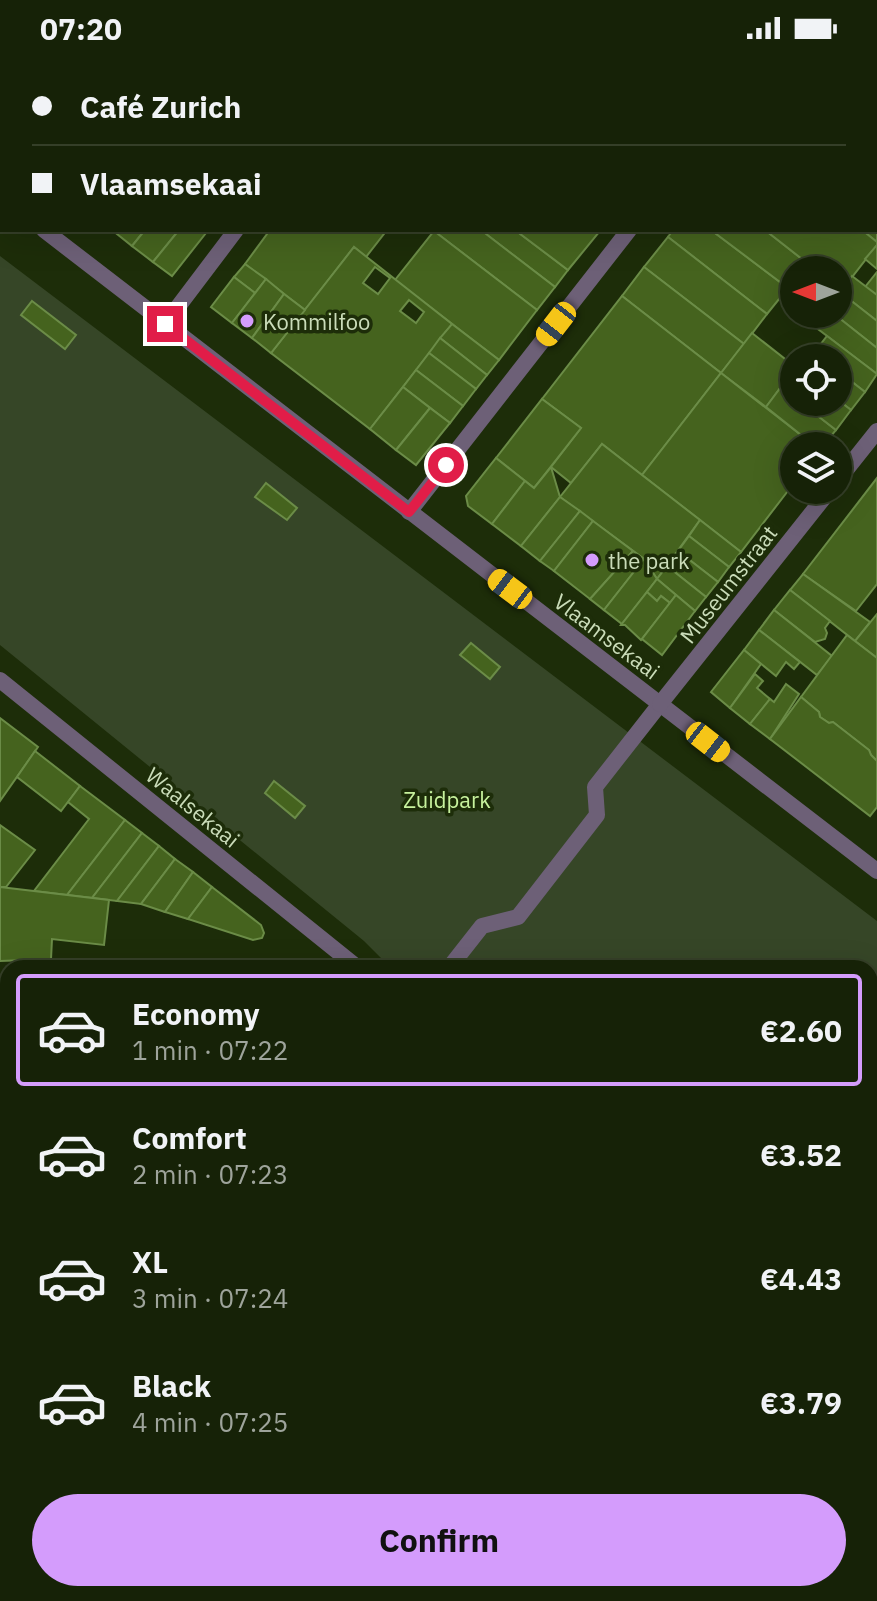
<!DOCTYPE html>
<html lang="en">
<head>
<meta charset="utf-8">
<style>
	:root { --surface:#162207; --page:#232f15; --text:#f1f3f6; --muted:#9ea49b; --line:#353f28; --accent:#d49cfc }
	body { margin:0; font-family:"IBM Plex Sans",sans-serif; background:var(--page); color:var(--text); height:100vh; display:flex; flex-direction:column; font-size:30px; white-space:nowrap }
	* { box-sizing:border-box; margin:0 }
	p { font-size:26px; color:var(--muted) }
	.icon { flex:none; width:44px; height:44px; fill:none; stroke:currentColor; stroke-width:2; stroke-linecap:round; stroke-linejoin:round }
	.map { position:relative; flex:1; overflow:hidden }
	.side { position:absolute; left:0px; top:904px; width:878px; height:642px; display:flex; flex-direction:column; background:var(--surface); border-radius:24px 24px 0 0; box-shadow:0 8px 32px #0002,0 0 0 2px var(--line) }
	.side>* { flex:none }
	.banner { position:absolute; left:0px; top:0px; width:878px; height:176px; box-shadow:0 8px 32px #0002,0 0 0 2px var(--line); display:grid; align-content:center; height:176px; padding:0 32px; background:var(--surface) }
	.needle { width:52px; rotate:270deg }
	.controls { position:absolute; left:780px; top:200px; display:grid; gap:16px }
	.controls a { display:grid; place-items:center; width:72px; height:72px; border-radius:50%; background:var(--surface); box-shadow:0 8px 32px #0002,0 0 0 2px var(--line); font-size:40px }
	.end { position:absolute; width:36px; height:36px; margin:-18px; border:10px solid #e11d48; background:#fff; box-shadow:0 0 0 4px #fff }
	.from { border-radius:50% }
	.car { position:absolute; width:24px; height:48px; margin:-24px -12px; border-radius:10px; box-shadow:0 0 6px 2px #0007; background:linear-gradient(#f5c518 24%,#345 0 40%,#f5c518 0 76%,#345 0 86%,#f5c518 0) }
	.banner b { display:flex; align-items:center; gap:28px; height:76px; font-size:30px }
	.banner b+b { border-top:2px solid var(--line) }
	.banner i { width:20px; height:20px; background:var(--text) }
	ul { padding:14px 0 0; list-style:none }
	li { display:flex; align-items:center; gap:24px; height:112px; margin:0 16px 12px; padding:0 16px; border:4px solid transparent; border-radius:8px }
	li div { flex:1 }
	li b { display:block; font-size:30px }
	li em { font-style:normal; font-weight:800 }
	li.selected { border-color:var(--accent) }
	li>.icon { width:72px; height:72px; stroke-width:1.5 }
	.button { display:flex; gap:16px; margin-top:auto; padding:16px 32px }
	.button a { flex:1; height:92px; border-radius:48px; background:var(--accent); color:#111; font-size:32px; font-weight:800; line-height:92px; text-align:center }
	.status { display:flex; justify-content:space-between; align-items:center; height:56px; padding:0 40px; background:var(--surface); direction:ltr }
	.status svg { height:22px; fill:currentColor }
	.map>svg:first-child { display:block }
	.green { fill:#364627 }
	.building { fill:#45631e; stroke:#6b8c47; stroke-width:2; fill-rule:evenodd }
	.lines { fill:none; stroke-linecap:round; stroke-linejoin:round }
	.pedestrian { stroke:#6d6077; stroke-width:16 }
	.minor { stroke:#6d6077; stroke-width:16 }
	.tertiary { stroke:#6d6077; stroke-width:16 }
	.route { stroke:#e11d48; stroke-width:10 }
	.poi-dot { fill:#d49cfc; stroke:#1d2d09; stroke-width:3 }
	.labels { text-anchor:middle; dominant-baseline:central; stroke-width:7; stroke-linejoin:round; paint-order:stroke }
	.poi-label { font-size:22px; fill:#cadcb9; stroke:#1d2d09; text-anchor:start }
	.street-label { font-size:22px; fill:#cadcb9; stroke:#1d2d09 }
	.park-label { font-size:22px; fill:#c7f29d; stroke:#1d2d09 }
</style>
</head>
<body>
<div class="status"><b>07:20</b><svg viewBox="0 0 49 12"><path d="M0 12V9h3v3zM5 12V6h3v6zM10 12V3h3v9zM15 12V0h3v12zM26 1h20v11H26zM47 4h2v5h-2z"/></svg></div>
<div class="map">
<svg width="877" height="1545" viewBox="0 0 877 1545">
	<rect width="100%" height="100%" fill="#1d2d09"/>
	<!-- green -->
	<polygon class="green" points="0,200 877,865 877,1304 870,1298 870,912 391,912 364,885 0,589"/>
	<!-- building -->
	<g class="building">
		<polygon points="275,0 342,0 341,2"/>
		<polygon points="429,0 563,0 565,2 432,2"/>
		<polygon points="808,0 877,0 877,56 876,2 807,2"/>
		<polygon points="877,115 877,186 862,174 876,174"/>
		<polygon points="112,174 145,174 132,190"/>
		<polygon points="145,174 179,174 153,206 132,190"/>
		<polygon points="179,174 202,174 206,177 172,220 153,206"/>
		<polygon points="270,174 387,174 366,201 354,191 305,254 245,208"/>
		<polygon points="488,174 515,174 568,214 555,231 486,178"/>
		<polygon points="488,174 486,178 555,231 537,254 434,175"/>
		<polygon points="515,174 600,174 600,175 568,214"/>
		<polygon points="673,174 711,174 788,232 767,258 668,181"/>
		<polygon points="711,174 765,174 807,207 801,214 794,214 794,224 788,232"/>
		<polygon points="765,174 862,174 877,186 877,189 842,234 838,231 838,214 816,214"/>
		<polygon points="434,175 537,254 499,304 395,224"/>
		<polygon points="668,181 767,258 744,288 644,211"/>
		<polygon points="877,189 877,213 865,203"/>
		<path d="M354 191 452 268 370 373 271 297ZM375 211 390 222 378 238 363 227ZM409 244 424 256 416 267 400 255Z"/>
		<polygon points="245,208 266,223 255,237 234,221"/>
		<polygon points="644,211 744,288 721,317 622,240"/>
		<polygon points="877,216 877,239 865,231"/>
		<polygon points="852,220 877,239 877,265 840,236"/>
		<polygon points="234,221 255,237 232,267 211,251"/>
		<polygon points="266,223 284,238 252,282 232,267"/>
		<polygon points="840,236 877,265 877,292 834,258 838,258"/>
		<polygon points="284,238 305,254 271,297 252,282"/>
		<polygon points="622,240 721,317 642,419 602,388 571,427 551,411 581,372 542,343"/>
		<polygon points="32,245 76,279 65,293 21,259"/>
		<polygon points="823,258 834,258 877,292 877,318 814,270"/>
		<polygon points="452,268 499,304 487,319 440,282"/>
		<polygon points="752,277 794,310 794,341 781,331 766,351 721,317"/>
		<polygon points="827,280 877,318 865,336 838,315 838,302 823,302 828,295 820,289"/>
		<polygon points="440,282 487,319 476,333 429,297"/>
		<polygon points="429,297 476,333 463,350 416,314"/>
		<polygon points="416,314 463,350 450,367 403,331"/>
		<polygon points="838,315 865,336 851,354 838,344"/>
		<polygon points="721,317 815,390 794,390 794,427 741,496 642,419"/>
		<polygon points="403,331 430,352 396,394 370,373"/>
		<polygon points="781,331 794,341 794,346 800,346 836,374 823,390 815,390 766,351"/>
		<polygon points="542,343 581,372 534,432 496,402"/>
		<polygon points="838,344 851,354 836,374 800,346"/>
		<polygon points="430,352 450,367 416,409 396,394"/>
		<polygon points="602,388 700,464 657,523 644,503 560,441"/>
		<polygon points="496,402 525,425 492,468 468,450 466,440"/>
		<polygon points="551,411 560,441 521,490 492,468 525,425 534,432"/>
		<polygon points="877,422 877,528 856,555 803,518"/>
		<polygon points="266,427 297,452 287,464 255,441"/>
		<polygon points="560,441 580,455 540,505 521,490"/>
		<polygon points="580,455 593,465 554,515 540,505"/>
		<polygon points="700,464 741,496 729,511 689,480"/>
		<polygon points="593,465 633,495 590,543 554,515"/>
		<polygon points="689,480 729,511 718,526 678,495"/>
		<polygon points="633,495 644,503 604,554 590,543"/>
		<polygon points="678,495 718,526 706,541 667,510"/>
		<polygon points="644,503 657,523 622,568 604,554"/>
		<polygon points="667,510 706,541 695,555 657,523"/>
		<polygon points="803,518 870,566 855,585 790,534"/>
		<polygon points="657,523 676,539 670,547 661,540 657,545 647,536"/>
		<polygon points="790,534 830,565 825,572 827,577 825,583 815,586 774,554"/>
		<polygon points="647,536 657,545 661,540 670,547 641,584 625,569 621,569"/>
		<polygon points="676,539 695,555 662,599 642,583"/>
		<polygon points="774,554 832,600 817,619 759,574"/>
		<polygon points="877,558 877,602 855,585"/>
		<polygon points="759,574 800,606 794,613 786,606 776,620 744,594"/>
		<polygon points="847,579 877,602 877,705 871,699 869,694 833,666 829,667 820,661 819,656 801,641"/>
		<polygon points="471,587 500,611 490,623 460,599"/>
		<polygon points="744,594 761,608 730,652 711,636"/>
		<polygon points="755,618 763,625 757,632 770,643 750,668 730,652"/>
		<polygon points="786,628 799,638 770,683 750,668 770,643 774,646"/>
		<polygon points="801,641 819,656 820,661 829,667 833,666 869,694 871,699 877,705 877,751 870,760 770,683"/>
		<polygon points="0,662 38,691 0,745"/>
		<polygon points="35,695 80,730 61,755 17,721"/>
		<polygon points="274,725 305,750 295,762 265,737"/>
		<polygon points="80,730 125,764 67,839 34,835 89,763 68,746"/>
		<polygon points="125,764 142,777 92,842 67,839"/>
		<polygon points="0,769 35,794 6,831 0,831"/>
		<polygon points="142,777 159,790 117,845 92,842"/>
		<polygon points="159,790 175,803 141,848 117,845"/>
		<polygon points="175,803 193,816 165,856 141,848"/>
		<polygon points="193,816 212,831 188,863 165,856"/>
		<polygon points="0,831 109,844 104,889 52,883 51,903 0,905"/>
		<polygon points="212,831 261,869 264,877 262,882 253,884 188,863"/>
		<polygon points="8,1015 8,1093 0,1090 0,1022 8,1021"/>
		<polygon points="0,1090 8,1093 8,1166 0,1161"/>
		<polygon points="870,1403 877,1409 877,1447 870,1456"/>
		<polygon points="533,1538 566,1538 560,1545 542,1545"/>
		<polygon points="644,1538 807,1538 802,1545 639,1545"/>
	</g>
	<g class="lines">
		<!-- pedestrian -->
		<polyline class="pedestrian" points="449,912 482,870 518,861 597,759 595,731 660,648"/>
		<!-- minor -->
		<g class="minor">
			<polyline points="364,2 366,0"/>
			<polyline points="763,2 765,0"/>
			<polyline points="0,140 2,142"/>
			<polyline points="44,174 877,815"/>
			<polyline points="165,268 236,174"/>
			<polyline points="838,424 877,375"/>
			<polyline points="409,456 629,174"/>
			<polyline points="0,624 358,912"/>
			<polyline points="660,648 830,434"/>
			<polyline points="0,990 8,990"/>
			<polyline points="870,1347 877,1352"/>
			<polyline points="870,1506 877,1497"/>
			<polyline points="598,1545 603,1538"/>
			<polyline points="840,1545 845,1538"/>
		</g>
		<!-- tertiary -->
		<g class="tertiary">
			<polyline points="0,1225 8,1231"/>
			<polyline points="442,1538 451,1545"/>
		</g>
	</g>
	<g class="lines">
		<!-- route -->
		<polyline class="route" points="165,268 409,456 446,409"/>
	</g>
	<!-- markers -->
	<g class="poi-dot">
		<circle cx="247" cy="265" r="8"/>
		<circle cx="592" cy="504" r="8"/>
	</g>
	<g class="labels">
		<!-- poi labels -->
		<g class="poi-label">
			<text x="263" y="265">Kommilfoo</text>
			<text x="608" y="504">the park</text>
		</g>
		<!-- street labels -->
		<g class="street-label">
			<text transform="translate(728 528) rotate(-52)">Museumstraat</text>
			<text transform="translate(607 580) rotate(37)">Vlaamsekaai</text>
			<text transform="translate(193 751) rotate(39)">Waalsekaai</text>
		</g>
		<!-- park labels -->
		<g class="park-label">
			<text x="447" y="743">Zuidpark</text>
		</g>
	</g>
</svg>
<div class="controls">
<a><svg class="needle" viewBox="-14 -14 28 28"><path d="M0-13l5 13h-10z" fill="#e53935"/><path d="M0 13l5-13h-10z" fill="#9ea49b"/></svg></a>
<a><svg class="icon" aria-label="locate" viewBox="0 0 24 24"><circle cx="12" cy="12" r="6"/><path d="M12 2v4M12 18v4M2 12h4M18 12h4"/></svg></a>
<a><svg class="icon" aria-label="layers" viewBox="0 0 24 24"><path d="M12 4l9 5-9 5-9-5zM3 14l9 5 9-5"/></svg></a>
</div>
<i class="end from" style="left:446px;top:409px"></i>
<i class="end" style="left:165px;top:268px"></i>
<i class="car" style="left:556px;top:268px;rotate:218deg"></i>
<i class="car" style="left:510px;top:533px;rotate:307deg"></i>
<i class="car" style="left:708px;top:686px;rotate:128deg"></i>
<div class="banner">
<b><i class="from"></i>Café Zurich</b>
<b><i></i>Vlaamsekaai</b>
</div>
<section class="side">
<ul>
<li class="selected"><svg class="icon" aria-label="car" viewBox="0 0 24 24"><path d="M5 17H2v-5l4-1 3-4h7l3 4 3 1v5h-3M9 17h6M6 11h13"/><circle cx="7" cy="17" r="2"/><circle cx="17" cy="17" r="2"/></svg><div><b>Economy</b><p>1 min · 07:22</p></div><em>€2.60</em></li>
<li><svg class="icon" aria-label="car" viewBox="0 0 24 24"><path d="M5 17H2v-5l4-1 3-4h7l3 4 3 1v5h-3M9 17h6M6 11h13"/><circle cx="7" cy="17" r="2"/><circle cx="17" cy="17" r="2"/></svg><div><b>Comfort</b><p>2 min · 07:23</p></div><em>€3.52</em></li>
<li><svg class="icon" aria-label="car" viewBox="0 0 24 24"><path d="M5 17H2v-5l4-1 3-4h7l3 4 3 1v5h-3M9 17h6M6 11h13"/><circle cx="7" cy="17" r="2"/><circle cx="17" cy="17" r="2"/></svg><div><b>XL</b><p>3 min · 07:24</p></div><em>€4.43</em></li>
<li><svg class="icon" aria-label="car" viewBox="0 0 24 24"><path d="M5 17H2v-5l4-1 3-4h7l3 4 3 1v5h-3M9 17h6M6 11h13"/><circle cx="7" cy="17" r="2"/><circle cx="17" cy="17" r="2"/></svg><div><b>Black</b><p>4 min · 07:25</p></div><em>€3.79</em></li>
</ul>
<div class="button"><a>Confirm</a></div>
</section>
</div>
</body>
</html>
